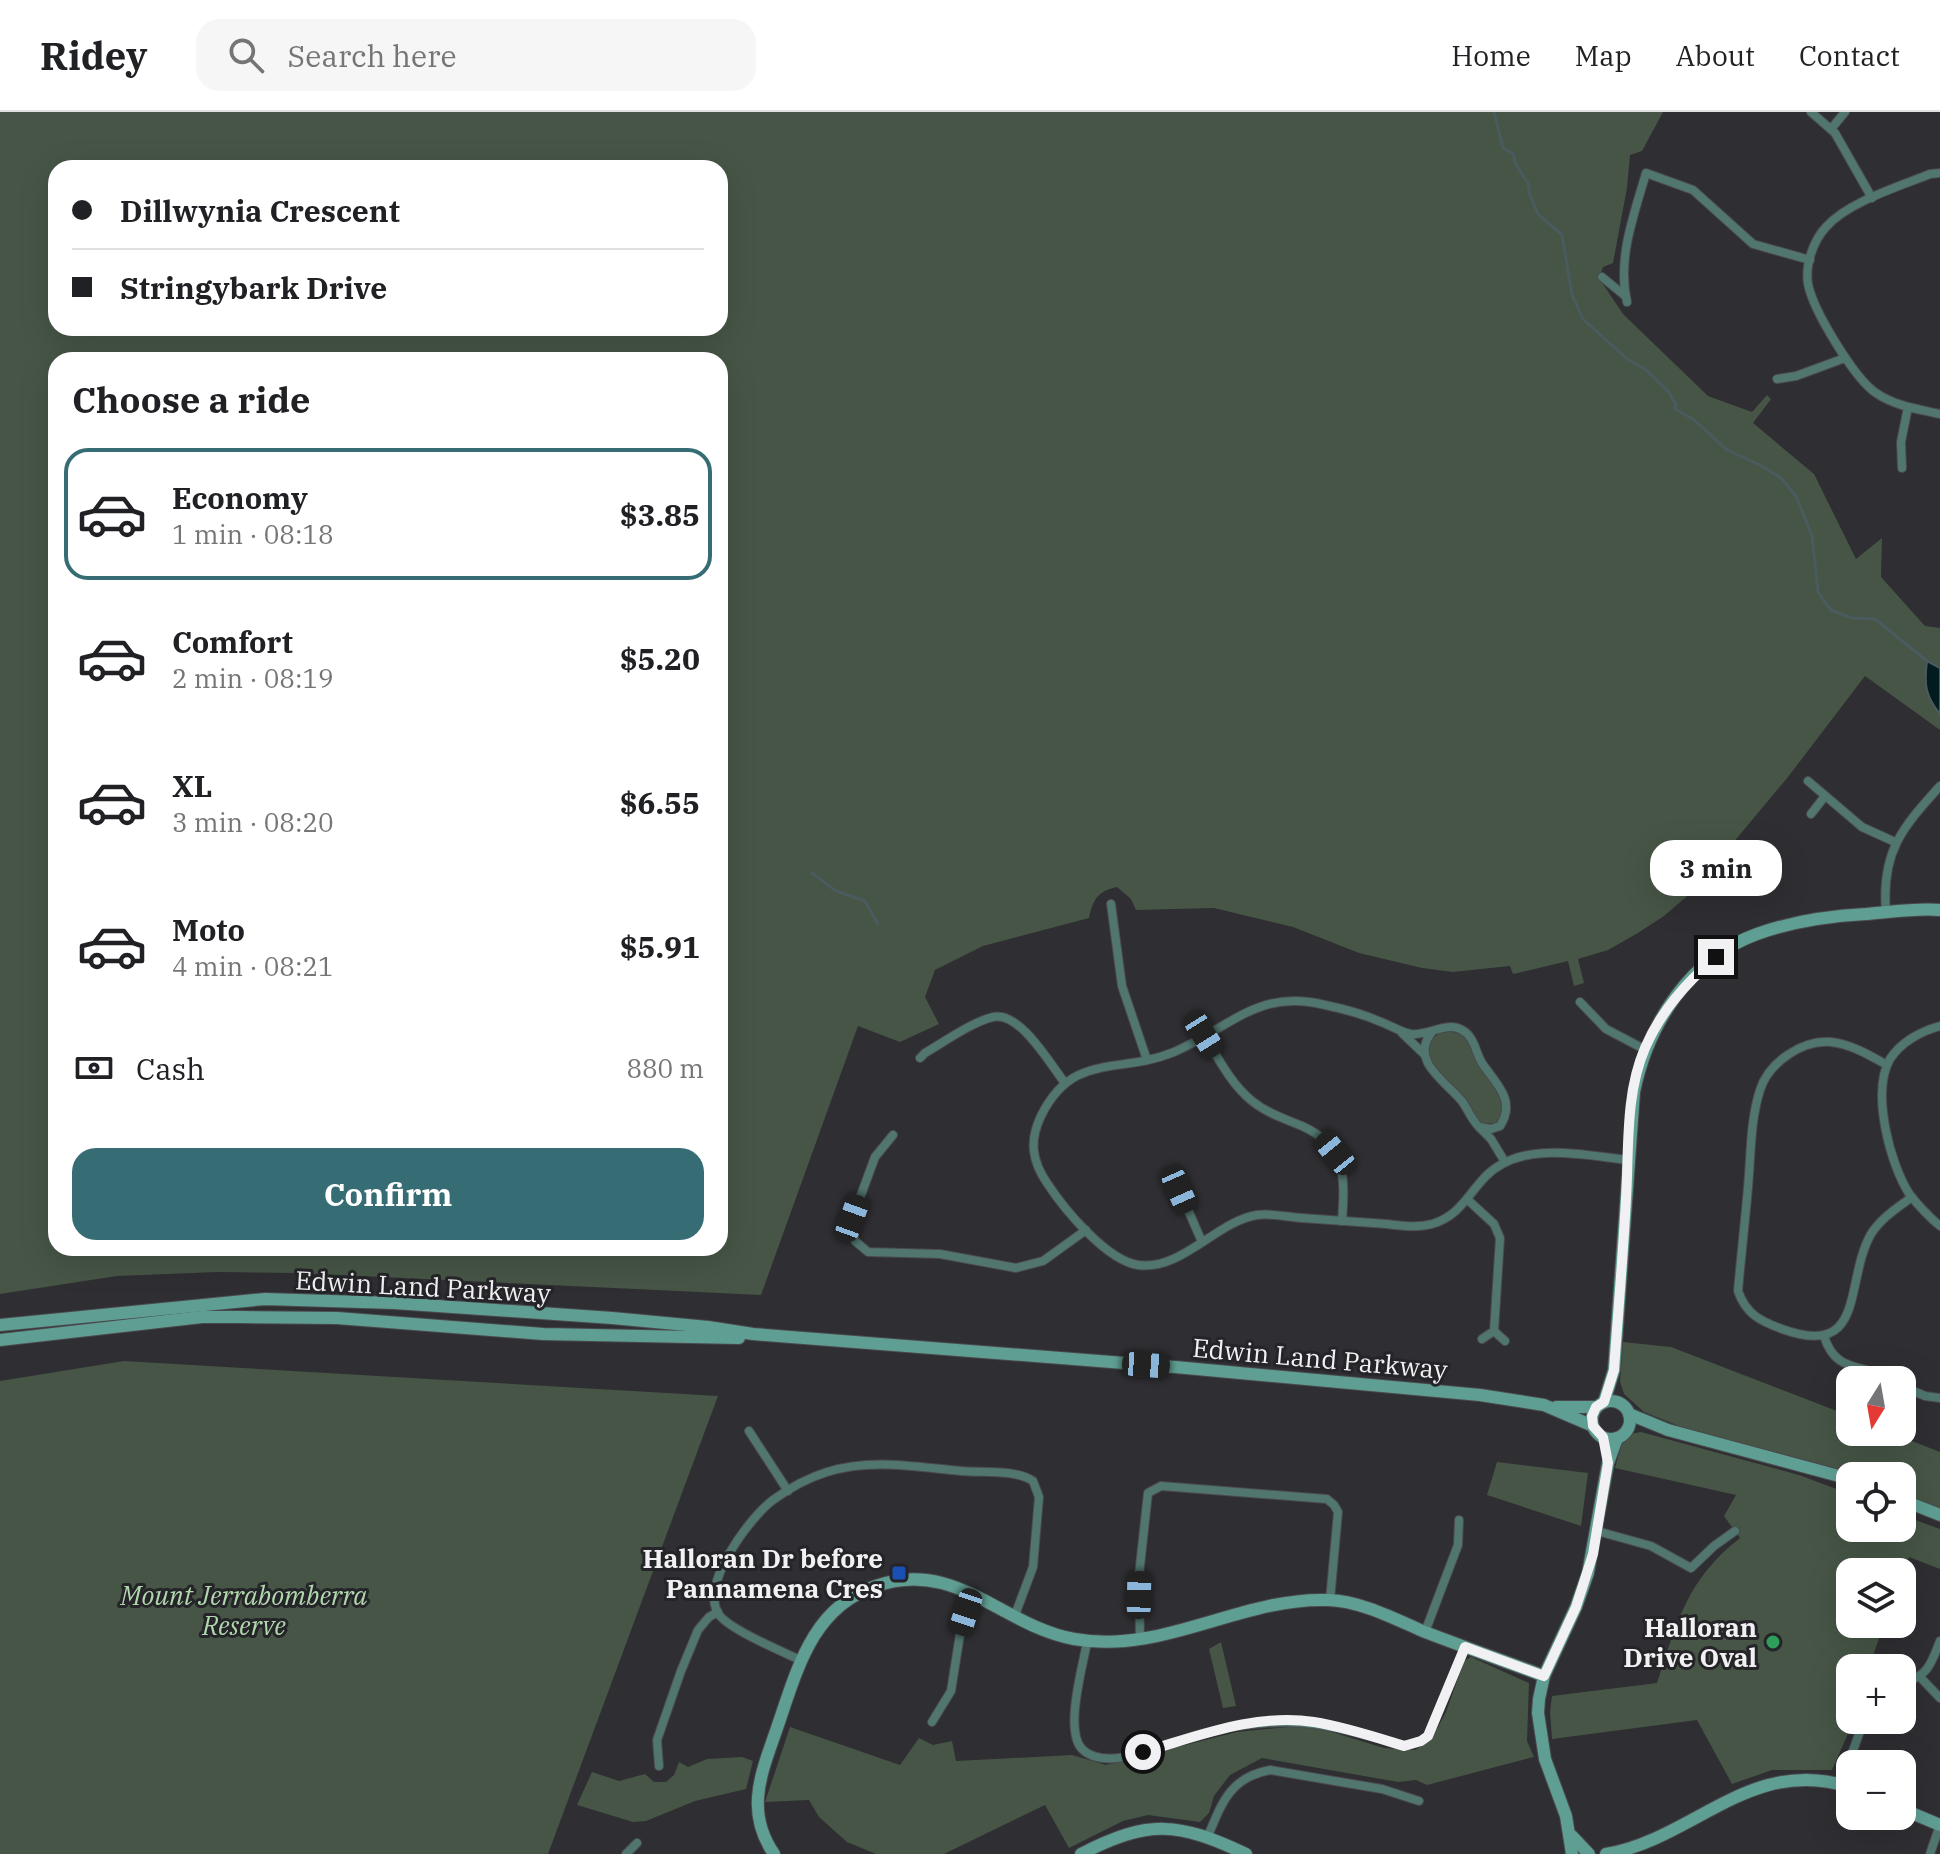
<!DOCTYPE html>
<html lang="en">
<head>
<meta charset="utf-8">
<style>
	:root { --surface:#fff; --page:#f6f6f6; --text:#202124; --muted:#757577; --line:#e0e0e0; --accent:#366d75 }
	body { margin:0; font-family:"IBM Plex Serif",serif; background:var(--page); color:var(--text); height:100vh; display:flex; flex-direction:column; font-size:30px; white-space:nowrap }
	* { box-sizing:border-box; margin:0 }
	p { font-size:26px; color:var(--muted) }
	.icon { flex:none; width:44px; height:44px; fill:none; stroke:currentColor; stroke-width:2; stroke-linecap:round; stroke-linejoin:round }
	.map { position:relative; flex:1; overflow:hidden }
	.drawer { position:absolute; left:48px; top:240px; width:680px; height:904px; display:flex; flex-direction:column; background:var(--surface); border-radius:24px; box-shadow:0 8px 32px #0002 }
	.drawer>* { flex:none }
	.top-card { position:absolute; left:48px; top:48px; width:680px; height:176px; border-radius:24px; box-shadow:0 8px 32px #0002; display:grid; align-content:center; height:176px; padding:0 24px; background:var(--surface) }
	.needle { width:52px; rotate:191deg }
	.tools { position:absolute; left:1836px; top:1254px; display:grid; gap:16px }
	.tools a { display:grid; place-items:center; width:80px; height:80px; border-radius:16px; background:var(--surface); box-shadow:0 8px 32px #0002; font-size:40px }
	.end { position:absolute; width:36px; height:36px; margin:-18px; border:10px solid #f1f1f4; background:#111; box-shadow:0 0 0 4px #111 }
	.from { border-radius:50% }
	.bubble { position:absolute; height:56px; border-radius:24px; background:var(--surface); box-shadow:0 8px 32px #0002; font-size:26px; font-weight:700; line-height:56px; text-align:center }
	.car { position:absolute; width:24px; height:48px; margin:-24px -12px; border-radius:10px; box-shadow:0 0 6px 2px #0007; background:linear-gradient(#222 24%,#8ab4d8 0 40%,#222 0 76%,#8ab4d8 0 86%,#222 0) }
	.top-card b { display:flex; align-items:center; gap:28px; height:76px; font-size:30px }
	.top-card b+b { border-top:2px solid var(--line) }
	.top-card i { width:20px; height:20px; background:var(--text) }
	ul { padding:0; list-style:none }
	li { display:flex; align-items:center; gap:24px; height:132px; margin:0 16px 12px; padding:0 8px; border:4px solid transparent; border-radius:24px }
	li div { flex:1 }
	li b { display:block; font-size:30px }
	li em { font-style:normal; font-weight:700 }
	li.selected { border-color:var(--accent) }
	li>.icon { width:72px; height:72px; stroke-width:1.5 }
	h2 { padding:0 24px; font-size:36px; line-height:96px }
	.pay { display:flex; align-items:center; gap:20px; height:88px; padding:0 24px; font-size:30px }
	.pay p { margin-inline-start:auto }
	.button { display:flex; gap:16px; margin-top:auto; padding:16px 24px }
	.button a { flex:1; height:92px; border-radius:24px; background:var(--accent); color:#fff; font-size:32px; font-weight:700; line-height:92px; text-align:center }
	header { display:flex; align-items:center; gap:48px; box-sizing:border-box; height:112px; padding:0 40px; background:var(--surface); border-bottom:2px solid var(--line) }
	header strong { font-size:38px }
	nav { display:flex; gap:44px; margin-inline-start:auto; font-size:28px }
	.search { width:560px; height:72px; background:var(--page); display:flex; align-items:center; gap:20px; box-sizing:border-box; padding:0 28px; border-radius:24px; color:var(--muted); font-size:30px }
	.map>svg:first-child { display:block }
	.green { fill:#465545; fill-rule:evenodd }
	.water { fill:#021b1f; stroke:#4a5b5f; stroke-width:2 }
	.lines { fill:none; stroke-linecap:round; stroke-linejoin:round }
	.stream { stroke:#4a5b5f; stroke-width:3 }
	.street-casing { stroke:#4a494d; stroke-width:10 }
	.secondary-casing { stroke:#4a494d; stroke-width:14 }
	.street { stroke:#50766f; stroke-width:8 }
	.secondary { stroke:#5f9e92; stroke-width:12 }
	.route { stroke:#f1f1f4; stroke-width:10 }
	.transit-dot { fill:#1a4fb4; stroke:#252428; stroke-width:3 }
	.leisure-dot { fill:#2e9e5b; stroke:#252428; stroke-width:3 }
	.labels { text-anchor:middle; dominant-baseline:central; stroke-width:6; stroke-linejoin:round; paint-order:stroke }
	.street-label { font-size:26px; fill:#f1f1f4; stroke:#252428 }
	.poi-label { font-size:26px; font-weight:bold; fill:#f1f1f4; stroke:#252428; text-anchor:end }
	.park-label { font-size:26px; font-style:italic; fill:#b1d7ad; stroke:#252428 }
</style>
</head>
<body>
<header>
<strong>Ridey</strong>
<div class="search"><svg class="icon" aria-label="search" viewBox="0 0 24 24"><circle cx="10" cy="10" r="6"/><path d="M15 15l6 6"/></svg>Search here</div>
<nav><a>Home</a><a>Map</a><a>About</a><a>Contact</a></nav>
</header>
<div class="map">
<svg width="1940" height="1742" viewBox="0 0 1940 1742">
	<rect width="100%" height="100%" fill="#2f2e32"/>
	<!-- green -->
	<g class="green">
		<path d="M0 0H1663L1642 39 1630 43 1627 76 1613 151 1603 155 1599 166 1623 202 1708 284 1752 300 1767 283 1771 287 1753 311 1814 362 1856 447 1882 426 1881 465 1925 514 1940 516V618L1865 564 1788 665 1692 780 1664 804 1638 821 1608 838 1578 847 1584 871 1574 874 1568 849 1513 862 1510 854 1453 860 1422 856 1359 841 1293 815 1214 796 1136 798 1131 787 1117 775C1098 779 1093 787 1089 806L983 834 935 858 925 885 939 912 900 930 858 914 761 1183 297 1161 217 1160 117 1164 0 1182ZM56 56H720V216H56ZM56 248H720V1136H56Z"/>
		<path d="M1447 919C1454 920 1460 921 1465 926 1475 935 1502 980 1503 994 1503 1001 1501 1006 1496 1011L1482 1012C1473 1005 1471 994 1464 986 1449 970 1402 932 1447 919Z"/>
		<polygon points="1623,1230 1671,1235 1850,1304 1850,1320 1889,1320 1940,1340 1940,1398 1902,1383 1902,1364 1852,1364 1684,1316 1644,1300 1624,1282 1620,1270"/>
		<polygon points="124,1249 718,1284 548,1742 0,1742 0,1269"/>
		<path d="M1641 1320 1799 1363 1850 1382V1416H1902V1403L1940 1417V1457L1909 1445 1902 1463V1460H1850V1512H1884L1873 1544 1899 1555 1850 1556V1608H1854L1832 1658H1772L1732 1672 1697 1608 1552 1627 1550 1600 1552 1584 1657 1571C1677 1510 1687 1467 1740 1426L1724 1404 1736 1383 1615 1356 1624 1323Z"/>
		<polygon points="1497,1350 1588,1361 1581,1414 1487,1383"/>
		<polygon points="1221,1530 1236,1594 1223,1596 1209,1537"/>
		<polygon points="1471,1545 1529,1571 1527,1629 1534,1645 1427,1673 1416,1668 1398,1670 1262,1646 1230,1663 1214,1684 1209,1701 1200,1710 1148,1703 1123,1709 1069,1736 1045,1693 944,1742 876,1742 847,1730 819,1705 809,1688 765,1690 790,1615 900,1653 919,1626 933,1633 952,1629 956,1649 1072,1643 1106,1653 1237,1620 1309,1613 1384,1636 1415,1638 1431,1628 1446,1600 1464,1549"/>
		<polygon points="742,1645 753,1649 746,1677 695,1689 646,1709 633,1710 577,1693 592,1660 619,1669 645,1662 654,1670 666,1670 674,1663 679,1650 688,1655 707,1647"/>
	</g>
	<!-- water -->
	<path class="water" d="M1927 549 1940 556V602C1925 584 1924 571 1927 549Z"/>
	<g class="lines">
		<!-- stream -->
		<g class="stream">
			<polyline points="1494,0 1503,36 1513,42 1516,53 1528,71 1530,83 1538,102 1562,123 1572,183 1583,207 1626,246 1646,258 1668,279 1676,293 1675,297 1693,307 1727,338 1760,353 1781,366 1796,384 1812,424 1818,480 1831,498 1852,506 1875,507 1927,549"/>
			<polyline points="812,761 836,779 865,789 878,812"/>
		</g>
		<defs>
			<g id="street">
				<polyline points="1811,0 1835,21 1872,86"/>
				<polyline points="1831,17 1845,0"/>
				<path d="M1940 61 1930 62C1900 74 1848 90 1826 115 1813 129 1805 153 1808 172 1813 198 1854 266 1876 281 1895 294 1918 297 1940 302"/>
				<polyline points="1602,165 1624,183"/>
				<path d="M1627 190C1617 146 1634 103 1646 61L1693 78 1753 132 1810 148"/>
				<polyline points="1777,267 1796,264 1845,246"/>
				<polyline points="1902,356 1901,330 1908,295"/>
				<polyline points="1808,669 1862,715 1895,730"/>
				<polyline points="1811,702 1825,684"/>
				<polyline points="1111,792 1122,874 1147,948"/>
				<path d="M1886 800C1881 740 1902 716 1940 674"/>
				<polyline points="1580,890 1606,917 1644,937"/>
				<path d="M1940 914C1921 919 1901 930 1890 947 1871 980 1890 1053 1910 1083 1919 1094 1929 1105 1940 1114"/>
				<path d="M1432 920C1409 948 1445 969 1461 988 1468 997 1471 1007 1479 1015L1491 1017 1500 1014C1517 988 1495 971 1482 951 1475 940 1475 925 1462 918 1446 909 1429 924 1411 922 1400 920 1392 914 1381 910 1363 902 1344 897 1325 893 1258 876 1230 916 1174 940 1119 963 1073 939 1041 1004 1029 1029 1032 1049 1047 1071 1064 1097 1106 1148 1138 1153 1182 1159 1217 1109 1257 1103 1271 1101 1288 1105 1302 1106 1330 1108 1359 1110 1387 1112 1402 1114 1418 1116 1432 1112 1459 1104 1467 1084 1485 1065 1521 1028 1582 1043 1628 1048"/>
				<polyline points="1402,921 1424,942"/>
				<path d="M1204 923C1218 946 1231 972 1252 989 1267 1001 1285 1007 1302 1014 1347 1034 1345 1067 1342 1109"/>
				<path d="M920 946 925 941C944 930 972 910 993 905 1020 899 1050 952 1065 971"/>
				<path d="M1887 953C1871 944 1851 932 1831 930 1802 928 1769 950 1760 978 1750 1009 1751 1044 1748 1075 1745 1110 1741 1144 1738 1179 1746 1202 1760 1209 1782 1217 1867 1248 1844 1169 1871 1122 1881 1106 1897 1096 1912 1085"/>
				<polyline points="1480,1016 1491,1027 1505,1050"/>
				<polyline points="893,1023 875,1045 851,1110 855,1129 868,1140 940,1142 1016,1156 1043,1149 1086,1118"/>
				<polyline points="1172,1061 1202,1130"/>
				<polyline points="1468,1088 1494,1112 1500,1126 1494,1219 1482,1227"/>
				<polyline points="1494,1219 1505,1229"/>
				<path d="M1824 1224C1836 1263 1863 1250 1891 1268"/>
				<polyline points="1902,1274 1925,1284 1940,1286"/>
				<polyline points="749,1319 788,1379"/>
				<polyline points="1597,1419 1651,1434 1691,1456 1714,1434 1735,1419"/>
				<polyline points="1425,1520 1458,1433 1459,1408"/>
				<polyline points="1140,1528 1139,1463 1148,1381 1161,1374 1327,1387 1334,1393 1338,1400 1330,1488"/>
				<path d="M1087 1530C1083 1554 1064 1618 1082 1637 1107 1663 1175 1628 1205 1621 1282 1601 1330 1611 1404 1634L1421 1629 1428 1624 1465 1535"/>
				<path d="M800 1548C781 1539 733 1519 720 1504 697 1475 750 1405 773 1388 788 1377 808 1366 827 1360 871 1346 916 1355 961 1359 983 1361 1015 1357 1033 1369L1039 1385 1033 1455 1015 1503"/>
				<polyline points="1920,1565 1940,1586"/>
				<path d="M1902 1570C1927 1567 1932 1550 1940 1529"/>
				<polyline points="932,1610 951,1579 961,1516 974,1482"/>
				<polyline points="659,1654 657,1628 681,1559 698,1518 709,1505 718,1500"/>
				<polyline points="1841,1672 1864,1608"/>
				<path d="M1208 1724C1222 1690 1231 1665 1270 1658L1382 1677 1419 1689"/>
				<polyline points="626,1742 637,1731"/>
				<polyline points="1930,1742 1940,1713"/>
			</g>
			<g id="secondary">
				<polyline points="0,1213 265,1187 394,1191 612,1206 708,1215 753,1222 1175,1255 1480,1283 1544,1293 1593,1314"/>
				<polyline points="0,1228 202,1205 239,1205 337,1206 543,1222 739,1226"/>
				<circle cx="1611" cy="1308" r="19"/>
				<path d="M1604 1290 1614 1258 1634 980C1648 912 1690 846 1757 822 1793 809 1829 804 1866 802 1891 800 1916 796 1940 798"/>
				<polyline points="1556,1295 1596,1295"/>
				<polyline points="1629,1302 1668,1318 1850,1367"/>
				<polyline points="1902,1388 1940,1403"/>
				<polyline points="1902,1697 1940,1713"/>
				<polyline points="1572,1724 1589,1742"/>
				<path d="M774 1742C744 1698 762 1660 777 1616 797 1558 812 1495 876 1474 956 1446 1002 1514 1074 1527 1163 1543 1240 1485 1328 1488 1361 1489 1395 1507 1425 1520 1464 1535 1504 1549 1544 1564"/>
				<path d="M1081 1742C1149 1707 1178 1710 1246 1742"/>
				<polyline points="1572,1742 1566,1704 1545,1647 1538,1601 1539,1587 1544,1564 1576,1495 1588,1461 1608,1351 1617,1326"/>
				<path d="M1606 1742C1694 1727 1751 1643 1850 1675"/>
			</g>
		</defs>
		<!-- street casing -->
		<use href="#street" class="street-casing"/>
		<!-- secondary casing -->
		<use href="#secondary" class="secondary-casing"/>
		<!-- street -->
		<use href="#street" class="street"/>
		<!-- secondary -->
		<use href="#secondary" class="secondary"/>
	</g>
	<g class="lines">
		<!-- route -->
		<path class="route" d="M1143 1640C1199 1624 1255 1601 1314 1610 1345 1615 1375 1625 1404 1634L1421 1629 1428 1624 1465 1535 1544 1564 1576 1495 1593 1442 1608 1351 1603 1325 1593 1314 1592 1304 1596 1295 1604 1290 1614 1258C1618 1201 1623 1144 1626 1087 1629 1038 1625 982 1645 936 1661 899 1686 871 1716 845"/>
	</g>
	<!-- markers -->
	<rect class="transit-dot" x="891" y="1453" width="16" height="16" rx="4"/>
	<circle class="leisure-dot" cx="1773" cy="1530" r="8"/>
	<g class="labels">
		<!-- street labels -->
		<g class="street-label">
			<text transform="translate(423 1174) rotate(3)">Edwin Land Parkway</text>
			<text transform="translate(1320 1246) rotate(5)">Edwin Land Parkway</text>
		</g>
		<!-- poi labels -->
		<g class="poi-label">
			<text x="883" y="1446">Halloran Dr before<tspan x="883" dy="30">Pannamena Cres</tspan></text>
			<text x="1757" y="1515">Halloran<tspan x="1757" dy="30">Drive Oval</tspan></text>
		</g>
		<!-- park labels -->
		<g class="park-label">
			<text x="244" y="1483">Mount Jerrabomberra<tspan x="244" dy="30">Reserve</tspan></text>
		</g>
	</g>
</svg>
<div class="tools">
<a><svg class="needle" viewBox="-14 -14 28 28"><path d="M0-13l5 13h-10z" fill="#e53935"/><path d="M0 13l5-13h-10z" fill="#757577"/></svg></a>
<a><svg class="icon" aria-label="locate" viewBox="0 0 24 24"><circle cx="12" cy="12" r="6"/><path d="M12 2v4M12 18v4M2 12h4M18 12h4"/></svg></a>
<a><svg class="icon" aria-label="layers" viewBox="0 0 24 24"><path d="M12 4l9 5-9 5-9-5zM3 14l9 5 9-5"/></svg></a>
<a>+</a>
<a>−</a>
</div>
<i class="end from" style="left:1143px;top:1640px"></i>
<i class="end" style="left:1716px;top:845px"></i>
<div class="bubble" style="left:1650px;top:728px;width:132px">3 min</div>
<i class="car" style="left:1204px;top:923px;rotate:148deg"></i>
<i class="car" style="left:1335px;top:1041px;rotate:321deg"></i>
<i class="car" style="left:1179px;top:1078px;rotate:156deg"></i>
<i class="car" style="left:852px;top:1106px;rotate:20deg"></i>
<i class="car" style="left:1146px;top:1253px;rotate:94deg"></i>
<i class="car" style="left:1139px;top:1483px;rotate:1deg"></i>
<i class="car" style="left:966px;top:1500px;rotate:198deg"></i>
<div class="top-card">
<b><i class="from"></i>Dillwynia Crescent</b>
<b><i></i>Stringybark Drive</b>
</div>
<section class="drawer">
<h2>Choose a ride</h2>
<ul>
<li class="selected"><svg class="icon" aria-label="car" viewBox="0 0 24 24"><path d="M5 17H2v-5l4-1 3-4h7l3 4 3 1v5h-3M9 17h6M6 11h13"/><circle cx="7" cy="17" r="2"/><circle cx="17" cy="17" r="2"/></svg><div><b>Economy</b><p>1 min · 08:18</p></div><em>$3.85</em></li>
<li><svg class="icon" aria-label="car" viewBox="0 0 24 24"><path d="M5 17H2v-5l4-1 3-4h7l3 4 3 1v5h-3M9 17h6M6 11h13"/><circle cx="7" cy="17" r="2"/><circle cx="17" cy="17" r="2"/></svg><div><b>Comfort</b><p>2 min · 08:19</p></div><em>$5.20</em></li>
<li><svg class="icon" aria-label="car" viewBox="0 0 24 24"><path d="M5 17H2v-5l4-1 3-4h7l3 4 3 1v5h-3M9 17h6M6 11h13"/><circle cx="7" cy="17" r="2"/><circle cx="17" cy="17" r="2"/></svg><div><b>XL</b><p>3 min · 08:20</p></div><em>$6.55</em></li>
<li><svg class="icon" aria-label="car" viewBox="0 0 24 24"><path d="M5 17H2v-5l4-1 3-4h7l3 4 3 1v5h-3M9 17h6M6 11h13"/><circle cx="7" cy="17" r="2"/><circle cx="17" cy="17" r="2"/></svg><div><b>Moto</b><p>4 min · 08:21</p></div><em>$5.91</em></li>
</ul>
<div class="pay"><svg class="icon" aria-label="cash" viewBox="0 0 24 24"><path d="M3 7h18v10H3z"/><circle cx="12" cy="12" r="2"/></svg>Cash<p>880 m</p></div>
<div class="button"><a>Confirm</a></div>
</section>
</div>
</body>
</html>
